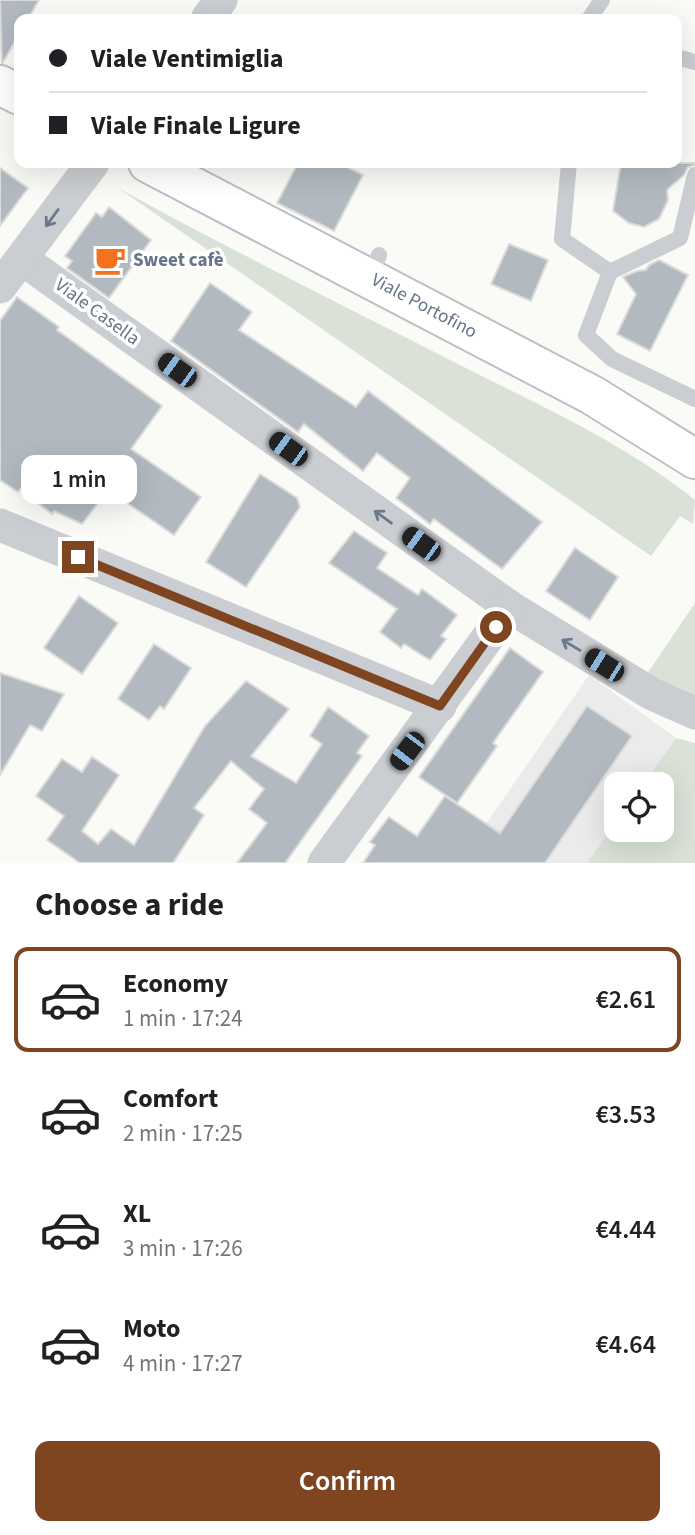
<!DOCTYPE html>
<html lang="en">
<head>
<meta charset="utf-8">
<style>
	:root { --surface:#fff; --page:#f2f2f2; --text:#202124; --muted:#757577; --line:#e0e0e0; --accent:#7f4521 }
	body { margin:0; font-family:"Source Sans 3",sans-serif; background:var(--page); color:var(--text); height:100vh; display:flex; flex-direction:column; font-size:26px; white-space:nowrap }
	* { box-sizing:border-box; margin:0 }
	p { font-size:23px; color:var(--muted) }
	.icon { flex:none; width:38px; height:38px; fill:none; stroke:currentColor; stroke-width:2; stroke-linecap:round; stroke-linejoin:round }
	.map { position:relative; height:863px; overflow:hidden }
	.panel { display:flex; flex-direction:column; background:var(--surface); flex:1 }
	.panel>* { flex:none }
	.top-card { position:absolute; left:14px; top:14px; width:668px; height:154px; border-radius:14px; box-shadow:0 7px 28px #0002; display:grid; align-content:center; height:154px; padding:0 35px; background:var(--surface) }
	.tools { position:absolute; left:604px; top:772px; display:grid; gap:14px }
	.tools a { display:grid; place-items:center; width:70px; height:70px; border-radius:14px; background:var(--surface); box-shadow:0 7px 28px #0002; font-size:35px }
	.end { position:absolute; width:32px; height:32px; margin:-16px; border:9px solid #7f4521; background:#fff; box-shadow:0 0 0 4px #fff }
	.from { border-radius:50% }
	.bubble { position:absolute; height:49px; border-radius:14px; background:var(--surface); box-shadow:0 7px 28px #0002; font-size:23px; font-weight:600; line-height:49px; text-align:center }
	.car { position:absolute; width:21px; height:42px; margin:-21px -10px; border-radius:9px; box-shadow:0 0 5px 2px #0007; background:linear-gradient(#222 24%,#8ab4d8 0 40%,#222 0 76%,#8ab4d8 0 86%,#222 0) }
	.top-card b { display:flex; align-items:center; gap:24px; height:66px; font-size:26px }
	.top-card b+b { border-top:2px solid var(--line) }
	.top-card i { width:18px; height:18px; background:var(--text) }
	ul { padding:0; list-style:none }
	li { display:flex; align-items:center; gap:21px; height:105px; margin:0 14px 10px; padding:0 21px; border:4px solid transparent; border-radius:14px }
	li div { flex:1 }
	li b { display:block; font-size:26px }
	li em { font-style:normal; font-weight:600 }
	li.on { border-color:var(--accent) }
	li>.icon { width:63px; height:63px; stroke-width:1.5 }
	h2 { padding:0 35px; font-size:32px; line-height:84px }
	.action { display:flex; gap:14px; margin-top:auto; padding:14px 35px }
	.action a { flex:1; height:80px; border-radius:14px; background:var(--accent); color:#fff; font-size:28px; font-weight:600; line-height:80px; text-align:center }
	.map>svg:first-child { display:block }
	.built { fill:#ebebeb }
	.green { fill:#dae2d8 }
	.building { fill:#b2b9c1; stroke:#dbdcda; stroke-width:2 }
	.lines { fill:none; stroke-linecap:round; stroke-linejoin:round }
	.secondary-casing { stroke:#bcc0c6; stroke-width:42 }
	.lane { stroke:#cacdd1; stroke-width:16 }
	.street { stroke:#cacdd1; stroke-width:33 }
	.secondary { stroke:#fff; stroke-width:38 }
	.oneway { stroke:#6b798e }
	.route { stroke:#7f4521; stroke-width:9 }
	.labels { text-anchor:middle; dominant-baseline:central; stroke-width:7; stroke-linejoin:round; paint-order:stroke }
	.poi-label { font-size:19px; font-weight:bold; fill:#66758b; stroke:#fff; text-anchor:start }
	.street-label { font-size:19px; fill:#66758b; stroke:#fff }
</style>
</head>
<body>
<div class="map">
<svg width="695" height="863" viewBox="0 0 695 863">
	<rect width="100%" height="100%" fill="#fafaf7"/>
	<!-- built -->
	<polygon class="built" points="589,675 676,738 643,784 616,784 616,822 587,863 459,863"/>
	<!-- green -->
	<g class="green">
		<path d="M118 188C231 250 346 307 462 366 541 406 625 443 695 500L693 524 680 516 651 556Z"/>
		<polygon points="695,603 695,699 647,674"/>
		<polygon points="676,738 695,743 695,863 587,863 616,822 616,830 662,830 662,784 643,784"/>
	</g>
	<!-- building -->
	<g class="building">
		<polygon points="0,0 39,0 28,19 19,19 19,34 2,64"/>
		<polygon points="298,163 339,163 363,175 334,231 277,203"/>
		<polygon points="621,163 695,163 695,165 688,167 684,175 667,190 668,200 659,219 644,227 629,223 613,211"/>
		<polygon points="0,168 28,188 0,226"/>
		<polygon points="109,207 151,240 109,298 67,268 72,261 65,256 96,213 102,217"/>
		<polygon points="509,244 548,260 531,301 491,284"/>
		<polygon points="659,260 688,275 650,351 617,334 636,294 623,277 637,271 646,270 649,265"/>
		<polygon points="210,283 252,312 239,330 356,407 368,391 542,522 502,569 434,519 430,524 396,498 410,478 377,453 363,471 304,424 298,432 171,341"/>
		<polygon points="17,297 59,327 57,330 162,406 131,449 201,497 174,535 108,490 82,524 54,511 52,514 20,489 18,492 0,480 0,321"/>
		<polygon points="260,474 297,498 300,507 246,587 206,562"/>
		<polygon points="354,531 387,553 377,568 418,595 422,589 457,615 441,636 446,639 430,660 404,644 401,648 380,632 397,609 329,563"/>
		<polygon points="575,548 618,577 590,620 546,591"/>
		<polygon points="79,596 118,623 82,674 44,648"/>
		<polygon points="154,644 191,668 164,709 160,706 149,720 118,699"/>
		<polygon points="510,648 543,672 493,743 497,746 457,803 419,777"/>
		<polygon points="0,673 64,694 42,731 30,725 0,775"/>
		<polygon points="246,681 289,709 251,756 296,783 322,744 310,736 328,707 369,736 357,753 362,756 285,863 237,863 267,823 249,809 264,789 231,761 194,808 204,815 173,863 80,863 47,840 64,816 36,796 62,759 82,772 92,757 119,775 82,831 98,844 111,829 134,845 205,726"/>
		<polygon points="587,706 632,736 545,863 363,863 375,845 370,842 389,817 417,836 445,796 500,833"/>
	</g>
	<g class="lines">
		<defs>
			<g id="secondary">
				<polyline points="0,85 19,95"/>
				<polyline points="148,163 592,395 695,459"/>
			</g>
		</defs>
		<!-- secondary casing -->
		<use href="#secondary" class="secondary-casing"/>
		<!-- lane -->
		<g class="lane">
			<polyline points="589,19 602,0"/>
			<polyline points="677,57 695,62"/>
			<polyline points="569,163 562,239 610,272"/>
			<polyline points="695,175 680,238 610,272 586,335 612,359 695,399"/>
			<polyline points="370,278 379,255"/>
		</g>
		<!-- street -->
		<g class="street">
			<polyline points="207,19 221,0"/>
			<polyline points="22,259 510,607 652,694 695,713"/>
			<polyline points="0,287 93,163"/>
			<polyline points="0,525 440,706"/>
			<polyline points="324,863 510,607"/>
		</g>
		<!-- secondary -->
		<use href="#secondary" class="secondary"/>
	</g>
	<!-- one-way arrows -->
	<defs><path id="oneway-shaft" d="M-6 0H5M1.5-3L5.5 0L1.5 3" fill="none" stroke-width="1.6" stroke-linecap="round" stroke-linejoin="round" transform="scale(1.75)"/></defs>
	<g class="oneway">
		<use href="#oneway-shaft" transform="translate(52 218) rotate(126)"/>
		<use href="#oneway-shaft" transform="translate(383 517) rotate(-144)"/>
		<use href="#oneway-shaft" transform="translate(571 645) rotate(-149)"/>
	</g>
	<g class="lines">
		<!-- route -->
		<polyline class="route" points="78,557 440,706 496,627"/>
	</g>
	<!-- icons -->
	<defs>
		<symbol id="cafe-bare" viewBox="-9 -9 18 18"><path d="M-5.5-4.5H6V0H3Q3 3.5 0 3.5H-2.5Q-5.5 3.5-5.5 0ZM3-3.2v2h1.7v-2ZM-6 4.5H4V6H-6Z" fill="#f4721e" stroke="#fff" stroke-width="2.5" paint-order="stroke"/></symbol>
	</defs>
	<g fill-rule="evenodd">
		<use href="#cafe-bare" x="88" y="238" width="44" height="44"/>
	</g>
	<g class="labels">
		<!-- poi labels -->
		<g class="poi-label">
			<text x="133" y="260">Sweet cafè</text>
		</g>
		<!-- street labels -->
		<g class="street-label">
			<text transform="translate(424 306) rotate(28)">Viale Portofino</text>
			<text transform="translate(97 312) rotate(36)">Viale Casella</text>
		</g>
	</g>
</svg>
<div class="tools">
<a><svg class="icon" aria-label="locate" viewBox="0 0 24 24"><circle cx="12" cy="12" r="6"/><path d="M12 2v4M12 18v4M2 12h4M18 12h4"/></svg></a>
</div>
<i class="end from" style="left:496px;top:627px"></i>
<i class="end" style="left:78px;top:557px"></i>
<div class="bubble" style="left:21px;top:455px;width:116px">1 min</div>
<i class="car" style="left:177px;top:370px;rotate:306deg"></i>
<i class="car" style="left:288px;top:449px;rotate:306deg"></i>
<i class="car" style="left:421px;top:544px;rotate:306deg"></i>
<i class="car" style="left:604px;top:665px;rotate:302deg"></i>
<i class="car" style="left:407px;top:751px;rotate:217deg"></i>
<div class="top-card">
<b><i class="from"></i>Viale Ventimiglia</b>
<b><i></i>Viale Finale Ligure</b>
</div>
</div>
<section class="panel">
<h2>Choose a ride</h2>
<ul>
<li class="on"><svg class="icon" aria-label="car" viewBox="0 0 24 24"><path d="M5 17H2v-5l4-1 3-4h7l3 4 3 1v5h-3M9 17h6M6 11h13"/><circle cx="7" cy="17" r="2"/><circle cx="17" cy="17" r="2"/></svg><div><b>Economy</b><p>1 min · 17:24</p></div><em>€2.61</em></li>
<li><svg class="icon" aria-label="car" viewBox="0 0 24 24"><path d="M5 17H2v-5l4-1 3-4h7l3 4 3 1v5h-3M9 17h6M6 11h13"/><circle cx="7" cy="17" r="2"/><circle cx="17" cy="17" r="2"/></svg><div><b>Comfort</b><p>2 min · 17:25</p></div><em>€3.53</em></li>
<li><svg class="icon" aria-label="car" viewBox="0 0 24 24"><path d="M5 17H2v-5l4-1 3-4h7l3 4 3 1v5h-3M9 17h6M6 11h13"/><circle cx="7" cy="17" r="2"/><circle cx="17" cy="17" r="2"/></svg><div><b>XL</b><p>3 min · 17:26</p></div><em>€4.44</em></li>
<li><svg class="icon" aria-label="car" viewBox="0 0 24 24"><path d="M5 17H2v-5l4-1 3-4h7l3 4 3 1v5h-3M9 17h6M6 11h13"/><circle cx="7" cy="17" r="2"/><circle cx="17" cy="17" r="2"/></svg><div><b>Moto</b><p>4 min · 17:27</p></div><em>€4.64</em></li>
</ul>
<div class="action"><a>Confirm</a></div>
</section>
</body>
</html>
